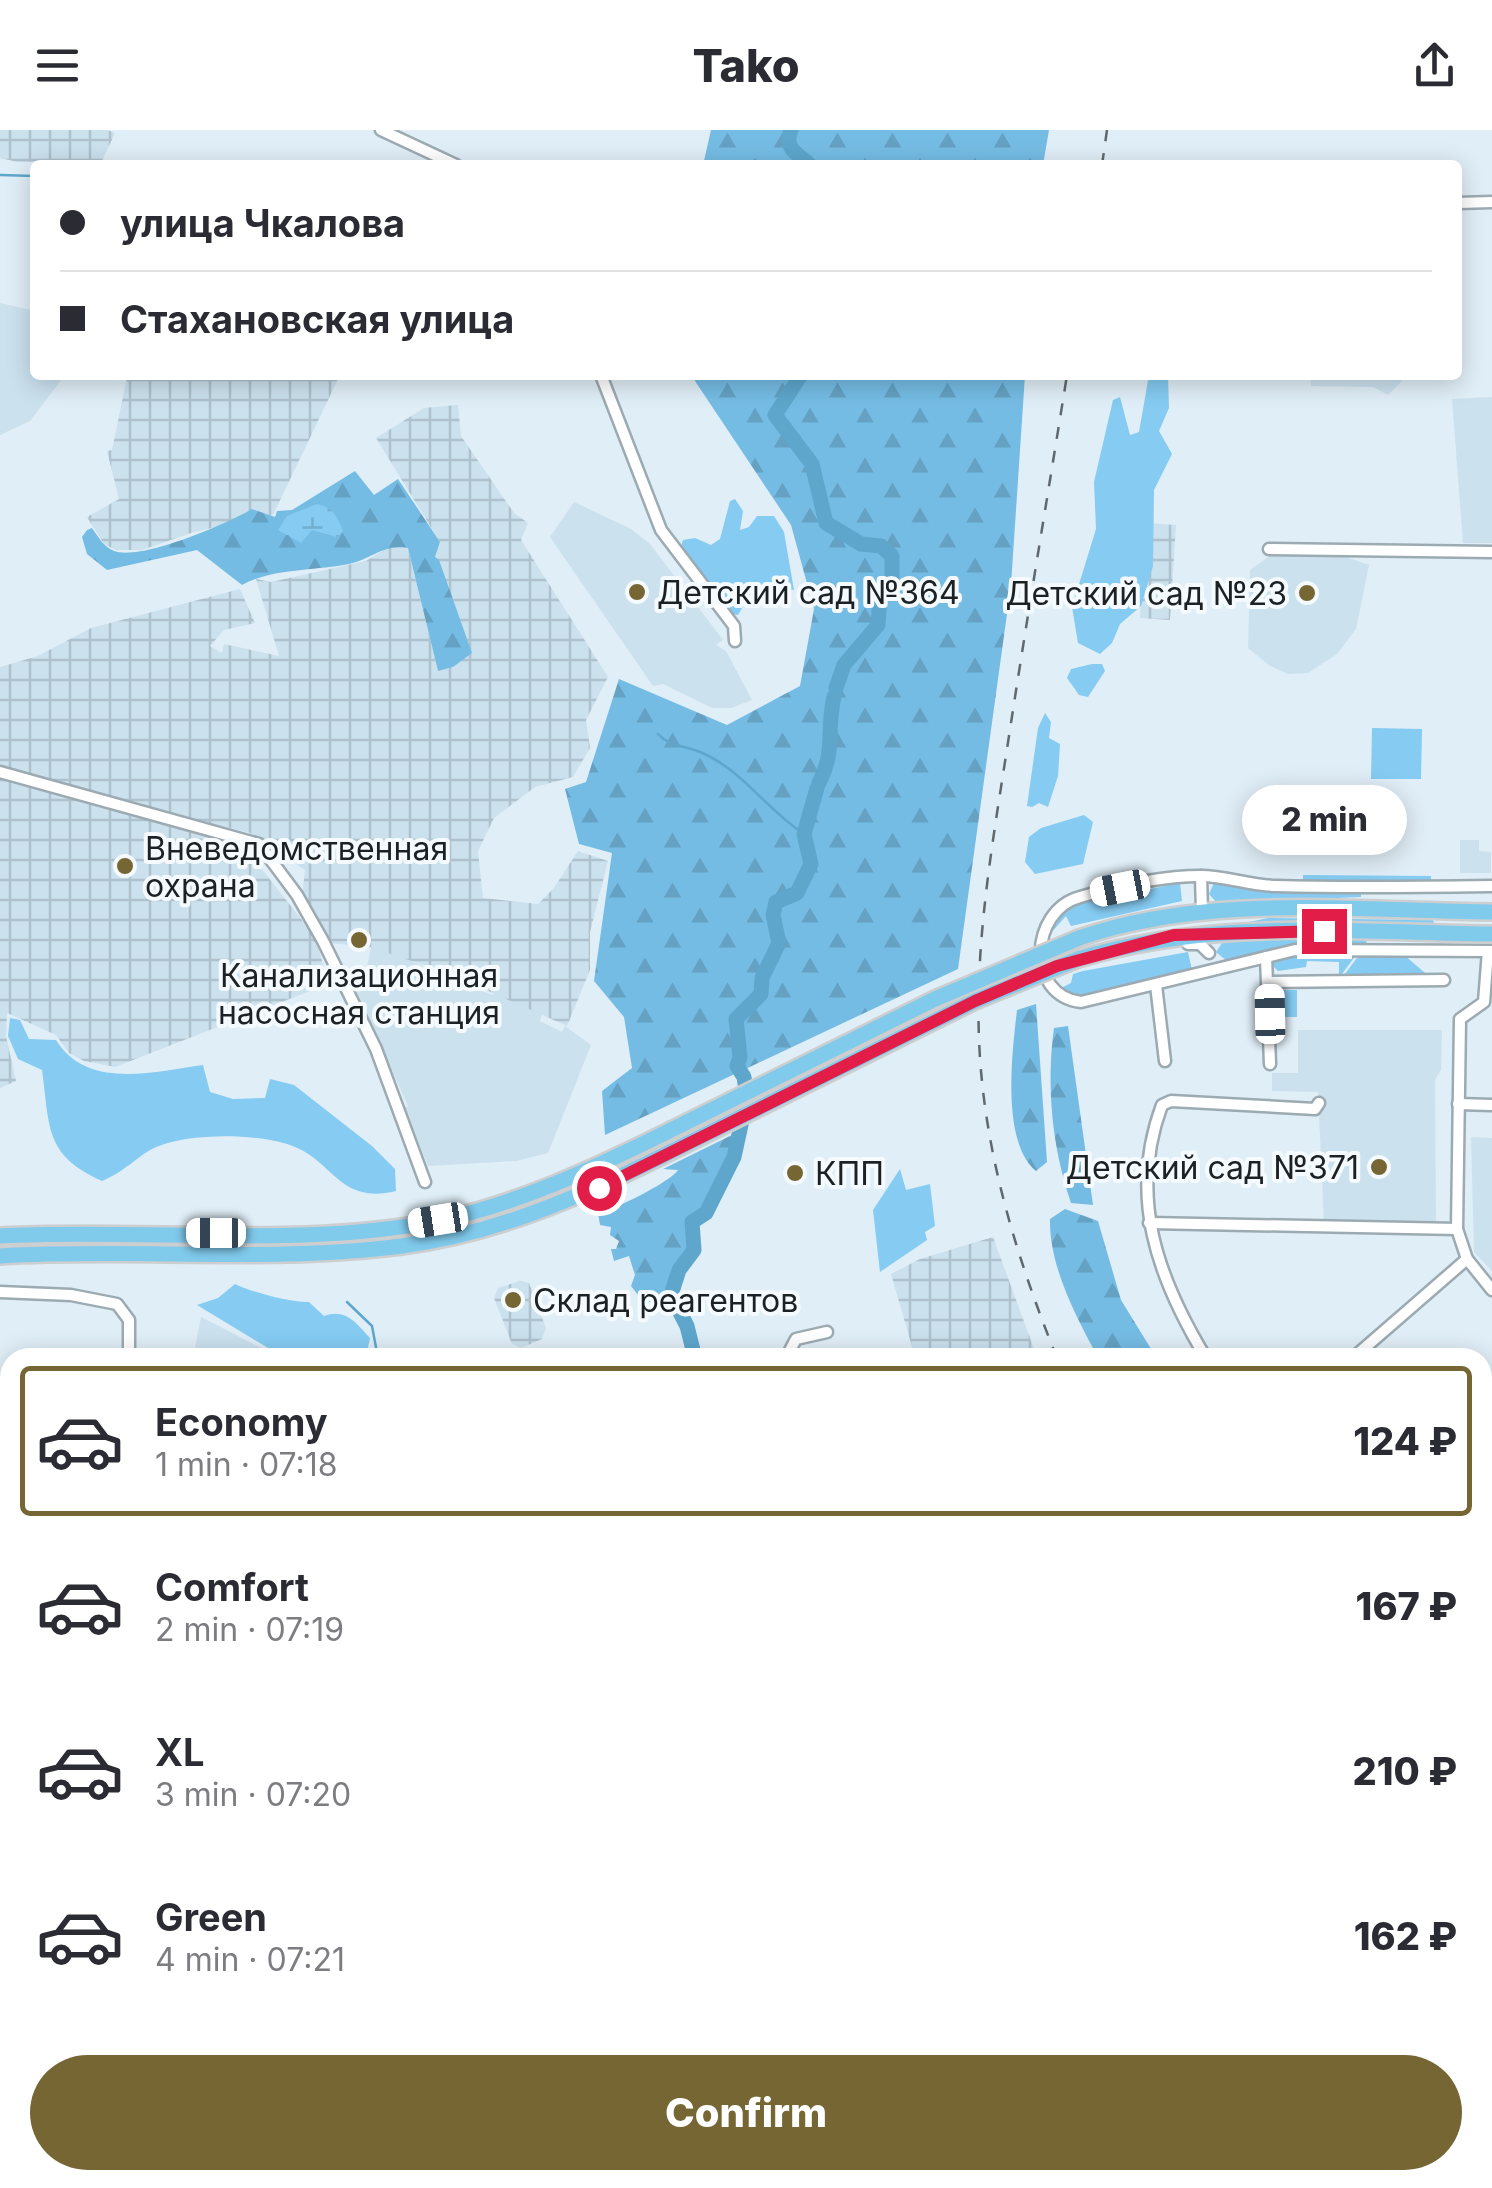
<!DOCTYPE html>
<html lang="en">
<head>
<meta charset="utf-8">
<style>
	:root { --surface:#fff; --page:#f7f7f7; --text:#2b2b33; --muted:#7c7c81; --line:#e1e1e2; --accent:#766634 }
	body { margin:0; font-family:Inter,sans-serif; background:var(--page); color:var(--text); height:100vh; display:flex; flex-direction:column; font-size:38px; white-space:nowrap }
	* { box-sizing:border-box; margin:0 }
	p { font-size:32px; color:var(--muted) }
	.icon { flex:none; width:55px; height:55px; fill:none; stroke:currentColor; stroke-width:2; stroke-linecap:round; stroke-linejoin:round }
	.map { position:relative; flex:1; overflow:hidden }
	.panel { position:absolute; left:0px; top:1218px; width:1492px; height:842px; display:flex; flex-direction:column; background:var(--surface); border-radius:30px 30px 0 0; box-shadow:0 5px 25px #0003 }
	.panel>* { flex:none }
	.banner { position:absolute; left:30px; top:30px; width:1432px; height:220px; border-radius:10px; box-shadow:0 5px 25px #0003; display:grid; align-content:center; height:220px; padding:0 30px; background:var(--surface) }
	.end { position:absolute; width:45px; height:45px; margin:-22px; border:12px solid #e11d48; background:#fff; box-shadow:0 0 0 5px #fff }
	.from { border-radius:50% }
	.bubble { position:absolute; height:70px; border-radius:35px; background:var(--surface); box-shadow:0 5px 25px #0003; font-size:32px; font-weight:800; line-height:70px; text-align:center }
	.car { position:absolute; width:30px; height:60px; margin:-30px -15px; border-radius:12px; box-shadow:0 0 8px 2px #0007; background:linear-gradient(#fff 24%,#345 0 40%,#fff 0 76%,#345 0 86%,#fff 0) }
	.banner b { display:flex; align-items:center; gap:35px; height:95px; font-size:38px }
	.banner b+b { border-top:2px solid var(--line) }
	.banner i { width:25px; height:25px; background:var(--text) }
	ul { padding:18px 0 0; list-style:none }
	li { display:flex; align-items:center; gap:30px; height:150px; margin:0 20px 15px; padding:0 10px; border:5px solid transparent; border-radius:10px }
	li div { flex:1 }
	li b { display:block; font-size:38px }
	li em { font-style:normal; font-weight:800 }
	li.current { border-color:var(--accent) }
	li>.icon { width:90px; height:90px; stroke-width:1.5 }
	.action { display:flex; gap:20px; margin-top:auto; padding:20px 30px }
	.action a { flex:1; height:115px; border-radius:60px; background:var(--accent); color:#fff; font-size:40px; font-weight:800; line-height:115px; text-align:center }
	header { display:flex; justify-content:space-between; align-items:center; height:130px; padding:0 30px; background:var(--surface); font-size:45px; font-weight:800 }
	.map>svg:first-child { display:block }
	.built { fill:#cbe1ee }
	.industrial { fill:url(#industrial-grid) }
	.green { fill:#85cbf2 }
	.forest { fill:url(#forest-firs) }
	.wetland { fill:url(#wetland-marsh) }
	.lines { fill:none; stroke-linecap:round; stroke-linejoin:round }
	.stream { stroke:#5ea6cc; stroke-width:2.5 }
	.river { stroke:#5ea6cc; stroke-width:15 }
	.minor-casing { stroke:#9caab2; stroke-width:15 }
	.tertiary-casing { stroke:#9caab2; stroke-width:18 }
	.primary-casing { stroke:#cdcecf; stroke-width:20 }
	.minor { stroke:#fff; stroke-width:10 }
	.tertiary { stroke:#fff; stroke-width:12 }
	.primary { stroke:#80caec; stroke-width:15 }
	.rail { stroke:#60686d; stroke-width:2.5; stroke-dasharray:12 12; stroke-linecap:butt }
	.primary-bridge-casing { stroke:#cdcecf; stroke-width:20; stroke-linecap:butt }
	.primary-bridge { stroke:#80caec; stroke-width:15 }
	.route { stroke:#e11d48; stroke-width:12 }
	.poi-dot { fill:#766634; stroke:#f4fafd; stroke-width:4 }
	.labels { text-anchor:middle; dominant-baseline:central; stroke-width:8; stroke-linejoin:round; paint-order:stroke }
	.poi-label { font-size:32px; fill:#1c2124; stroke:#f4fafd; text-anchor:start }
</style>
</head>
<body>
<header><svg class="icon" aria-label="menu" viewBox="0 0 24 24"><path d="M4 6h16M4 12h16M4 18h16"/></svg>Tako<svg class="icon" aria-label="share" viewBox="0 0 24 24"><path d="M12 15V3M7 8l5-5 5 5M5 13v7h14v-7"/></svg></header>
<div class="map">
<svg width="1492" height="2058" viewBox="0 0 1492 2058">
	<defs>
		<pattern id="industrial-grid" width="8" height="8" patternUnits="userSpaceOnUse" patternTransform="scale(2.5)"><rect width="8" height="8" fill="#cbe1ee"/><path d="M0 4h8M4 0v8" fill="none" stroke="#aec1cc"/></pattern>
		<pattern id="forest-firs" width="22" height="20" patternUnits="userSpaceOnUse" patternTransform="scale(2.5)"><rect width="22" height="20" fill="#75bce4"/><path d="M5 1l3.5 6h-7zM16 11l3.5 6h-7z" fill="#65a1c3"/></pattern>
		<pattern id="wetland-marsh" width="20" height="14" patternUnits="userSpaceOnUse" patternTransform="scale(2.5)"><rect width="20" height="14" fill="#85cbf2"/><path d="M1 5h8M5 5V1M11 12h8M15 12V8" fill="none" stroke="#72aecf"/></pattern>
	</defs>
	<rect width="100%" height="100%" fill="#e0eef7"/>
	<!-- built -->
	<g class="built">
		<polygon points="0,173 35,181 35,245 65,245 30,291 0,305"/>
		<polygon points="1310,245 1408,245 1388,265 1373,257 1311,256"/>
		<polygon points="1492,267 1492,413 1463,413 1452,269"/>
		<polygon points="574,372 631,399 650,414 723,510 716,515 726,521 752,570 731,578 712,578 663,554 653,556 550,407"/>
		<polygon points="1271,425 1346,427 1369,435 1356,499 1337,524 1308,543 1288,544 1270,536 1248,518 1250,440"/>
		<polygon points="1460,710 1479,710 1479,721 1491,722 1491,743 1460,743"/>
		<polygon points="372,813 461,854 493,865 498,857 545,876 540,891 562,902 565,896 591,915 548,1023 516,1031 428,1036 404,978 408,976 349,845 367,836"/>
		<polygon points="1298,900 1442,900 1441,940 1435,950 1436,1094 1324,1094 1318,962 1272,961 1272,943 1298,943"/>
		<polygon points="1471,1007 1492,1008 1492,1141 1474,1122"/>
		<polygon points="201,1187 279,1227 193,1227"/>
	</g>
	<!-- industrial -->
	<g class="industrial">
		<polygon points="0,0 107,0 115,3 102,31 18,32 0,28"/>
		<polygon points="159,245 340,245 273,385 194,402 142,420 116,420 104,414 87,387 119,369 107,321 112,320 127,247 157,250"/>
		<polygon points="458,275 461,306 514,383 528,393 521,410 608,547 586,590 590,618 573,647 535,657 494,688 478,721 483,768 538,774 554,758 578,721 608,731 590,802 590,840 567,896 450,844 370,817 329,813 302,767 305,740 250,703 99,666 247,710 246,719 316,808 328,854 115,937 84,931 69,923 56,905 7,883 6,906 16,951 0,958 0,537 38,526 91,498 240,459 255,493 224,500 210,516 222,523 224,514 279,526 256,449 271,452 366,431 390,416 408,418 438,541 435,428 440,412 376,308 424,278"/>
		<polygon points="1146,393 1176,395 1170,490 1140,488"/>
		<polygon points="993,1107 1037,1227 915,1227 891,1144 920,1129"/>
		<polygon points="520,1151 529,1153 546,1198 542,1209 521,1218 512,1214 494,1168 498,1158"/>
	</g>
	<!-- green -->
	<g class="green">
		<polygon points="1149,245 1168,245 1169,278 1159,301 1172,324 1154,360 1153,436 1141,476 1120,494 1112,513 1100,524 1078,513 1072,477 1096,399 1094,352 1113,270 1120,267 1130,305 1139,302"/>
		<polygon points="735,369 743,381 740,400 749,397 757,386 774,386 784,402 794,460 770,457 751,463 738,485 730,484 680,420 683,410 695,408 711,415 720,409 730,371"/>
		<polygon points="1092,534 1102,534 1105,541 1088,567 1079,565 1067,548 1071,539"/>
		<polygon points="1045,583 1051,592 1049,608 1060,614 1058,646 1048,677 1039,673 1032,677 1027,676 1038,598"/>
		<polygon points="1372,598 1422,599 1421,649 1371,649"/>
		<rect x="1270" y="675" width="26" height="34"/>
		<polygon points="1084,685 1093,692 1083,734 1035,744 1025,732 1029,707 1041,698"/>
		<polygon points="1303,745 1431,746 1431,752 1303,752"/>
		<polygon points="1180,753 1182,771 1071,796 1066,786 1050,804 1065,779 1076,774"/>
		<polygon points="1214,753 1265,761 1361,764 1361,767 1217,773 1209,764"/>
		<polygon points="1268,788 1433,790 1434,794 1249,792"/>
		<polygon points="1224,810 1366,810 1367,815 1299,815 1227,831 1216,822"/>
		<polygon points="1188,822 1192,840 1085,866 1068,865 1061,858 1071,853 1073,844 1083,841"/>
		<polygon points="1360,824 1403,824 1432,849 1349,844 1348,853 1338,853"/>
		<polygon points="1356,825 1339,848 1339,832 1307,831 1306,837 1278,841 1270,833 1284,827"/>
		<rect x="1271" y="860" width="26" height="27"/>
		<path d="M10 888 20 890 29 909 56 910C87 960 153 942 203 935L210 962 233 969 265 968 270 949 294 955 372 1016 395 1039 396 1061C338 1075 334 1030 290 1015 257 1003 186 1003 154 1018 136 1027 126 1041 102 1051 44 1025 50 997 42 940L18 929 8 906Z"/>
		<polygon points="900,1039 906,1060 930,1054 935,1096 925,1102 927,1110 880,1142 873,1080"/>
		<path d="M235 1154C251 1162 292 1173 309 1172L324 1186C346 1178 356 1193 370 1208L366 1227H283L197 1175 218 1168Z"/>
		<polygon points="0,1756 10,1759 10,2050 173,2050 174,2052 138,2058 0,2058"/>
	</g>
	<!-- forest -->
	<g class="forest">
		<polygon points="711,0 1049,0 1043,35 703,35"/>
		<polygon points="691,245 1025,245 1011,455 958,839 605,1005 602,961 632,938 624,887 594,851 612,723 579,714 565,659 586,652 619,549 727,595 800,556 814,479 791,395"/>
		<path d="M355 341 374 365 398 349 440 412 435 427 439 430 472 523 453 537 438 541 408 418C383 414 372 429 349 434 315 441 273 438 242 455L197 420 107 440 87 424 82 407 87 400 92 398C99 408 103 416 114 421 142 431 226 394 252 379L275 387 277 381 292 380Z"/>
		<path d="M1036 874 1047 1032 1036 1041C1001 1012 1012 923 1017 880Z"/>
		<path d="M1068 896 1093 1075 1071 1073C1052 1018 1046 956 1054 898Z"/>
		<path d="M738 1002C730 1029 715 1075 690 1089L691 1121 677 1139 665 1170 655 1174 641 1169 631 1156 635 1145 629 1126 614 1131 611 1119H616L619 1111 610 1105 611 1097 600 1095 598 1083C614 1080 670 1052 678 1040L663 1039Z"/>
		<path d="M1065 1079 1098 1091 1121 1170 1156 1227H1098C1076 1187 1049 1136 1050 1089Z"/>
	</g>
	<!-- wetland -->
	<path class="wetland" d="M317 374C333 377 338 388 343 401L337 407 312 400 301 413 278 400 287 386Z"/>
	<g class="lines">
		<!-- stream -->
		<g class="stream">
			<polyline points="0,45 35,46"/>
			<path d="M658 604C670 617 683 615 700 622 740 638 766 679 804 704"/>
			<polyline points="347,1172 372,1196 378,1228"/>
			<polyline points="373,2050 385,2058"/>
			<polyline points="186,2058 229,2050 274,2056 289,2050"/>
		</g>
		<!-- river -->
		<g class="river">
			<path d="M791 0C783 20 800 25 810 35"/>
			<polyline points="801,245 775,285 812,334 826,393 861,414 881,416 892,426 892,448 880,466 878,495 844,535 836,558"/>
			<path d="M819 653C836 620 826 601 834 567"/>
			<polyline points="695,1228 687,1196 671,1165 679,1140 694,1120 692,1092 706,1083 734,1027 747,967 744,947 737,936 740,927 736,889 761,864 762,848 779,813 773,785 776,772 797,763 811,734 804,704 817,658"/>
			<polyline points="847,2050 848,2058"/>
		</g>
		<defs>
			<g id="minor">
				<polyline points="381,0 456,35"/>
				<polyline points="1458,73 1492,72"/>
				<polyline points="601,245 661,400 734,496 735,511"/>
				<polyline points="1269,419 1492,422"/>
				<polyline points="0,642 259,714 297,765 323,811 376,919 425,1052"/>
				<polyline points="1201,746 1202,782"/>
				<path d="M1492 756C1420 757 1349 758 1277 756 1251 756 1226 746 1201 746 1163 746 1117 756 1080 767 1029 781 1026 866 1081 872L1295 820 1492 821"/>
				<polyline points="1188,814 1200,814 1209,823"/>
				<polyline points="1488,821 1484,872 1460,889 1457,1099 1467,1129 1492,1160"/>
				<polyline points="1266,827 1270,934"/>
				<polyline points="1270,852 1444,850"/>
				<polyline points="1156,855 1165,931"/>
				<polyline points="1458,974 1492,975"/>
				<polyline points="1149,1093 1457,1099"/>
				<polyline points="0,1162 71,1165 117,1174 129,1190 129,1228"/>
				<polyline points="786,1228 796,1209 827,1202"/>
				<path d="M1206 1228C1157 1147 1128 1066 1162 975L1171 971 1315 979 1319 973"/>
				<polyline points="1353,1228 1467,1129"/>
				<polyline points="1482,1294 1492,1286"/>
				<polyline points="0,1378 10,1379"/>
				<polyline points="1482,1495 1492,1486"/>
				<polyline points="0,1569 10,1570"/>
				<polyline points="0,1750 10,1753"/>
				<polyline points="1446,2050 1446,2058"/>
				<polyline points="952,2057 961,2050"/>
			</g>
			<polyline id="tertiary" points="1252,2050 1259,2058"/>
			<g id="primary">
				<path d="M1079 808C1209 763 1357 781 1492 782"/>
				<path d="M1078 829C1213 788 1353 802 1492 804"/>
				<path d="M0 1106C142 1098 303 1119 441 1090 519 1073 590 1040 661 1005"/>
				<path d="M0 1126C134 1118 269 1133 402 1116 494 1104 578 1068 660 1027"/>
			</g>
		</defs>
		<!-- minor casing -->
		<use href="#minor" class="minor-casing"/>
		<!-- tertiary casing -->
		<use href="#tertiary" class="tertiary-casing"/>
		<!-- primary casing -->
		<use href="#primary" class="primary-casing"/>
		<!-- minor -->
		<use href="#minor" class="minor"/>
		<!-- tertiary -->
		<use href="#tertiary" class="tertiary"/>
		<!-- primary -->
		<use href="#primary" class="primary"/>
		<!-- rail -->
		<g class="rail">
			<polyline points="1102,35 1107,0"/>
			<path d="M1057 1228C1018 1131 987 1032 980 928 973 824 991 722 1007 619 1026 494 1047 370 1067 245"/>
			<polyline points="1482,1637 1492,1641"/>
		</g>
		<defs>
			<g id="primary-bridge">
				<polyline points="661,1005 935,869 1079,808"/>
				<polyline points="660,1027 975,871 1078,829"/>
			</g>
		</defs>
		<!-- primary-bridge casing -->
		<use href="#primary-bridge" class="primary-bridge-casing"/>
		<!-- primary-bridge -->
		<use href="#primary-bridge" class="primary-bridge"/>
	</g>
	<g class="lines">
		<!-- route -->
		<polyline class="route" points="599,1058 975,871 1057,836 1174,805 1324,801"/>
	</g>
	<!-- markers -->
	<g class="poi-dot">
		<circle cx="637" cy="462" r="10"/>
		<circle cx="1307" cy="463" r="10"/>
		<circle cx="125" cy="736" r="10"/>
		<circle cx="359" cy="810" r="10"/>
		<circle cx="1379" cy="1037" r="10"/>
		<circle cx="795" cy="1043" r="10"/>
		<circle cx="513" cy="1170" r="10"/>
	</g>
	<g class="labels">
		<!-- poi labels -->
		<g class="poi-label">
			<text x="657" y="462">Детский сад №364</text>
			<text x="1287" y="463" text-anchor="end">Детский сад №23</text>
			<text x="145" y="718">Вневедомственная<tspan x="145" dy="37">охрана</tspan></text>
			<text x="359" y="845" text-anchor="middle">Канализационная<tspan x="359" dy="37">насосная станция</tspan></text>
			<text x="1359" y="1037" text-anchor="end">Детский сад №371</text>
			<text x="815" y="1043">КПП</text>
			<text x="533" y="1170">Склад реагентов</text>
		</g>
	</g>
</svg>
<i class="end from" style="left:599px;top:1058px"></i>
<i class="end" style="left:1324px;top:801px"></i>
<div class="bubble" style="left:1242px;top:655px;width:165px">2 min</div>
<i class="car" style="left:1120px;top:758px;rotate:259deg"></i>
<i class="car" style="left:1270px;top:884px;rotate:359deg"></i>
<i class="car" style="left:438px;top:1090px;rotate:261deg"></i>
<i class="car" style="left:216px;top:1103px;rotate:270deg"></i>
<div class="banner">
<b><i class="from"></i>улица Чкалова</b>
<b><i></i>Стахановская улица</b>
</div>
<section class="panel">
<ul>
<li class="current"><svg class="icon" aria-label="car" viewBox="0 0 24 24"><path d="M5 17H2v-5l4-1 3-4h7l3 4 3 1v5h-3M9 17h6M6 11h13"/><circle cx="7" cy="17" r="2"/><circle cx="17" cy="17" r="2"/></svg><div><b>Economy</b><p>1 min · 07:18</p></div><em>124 ₽</em></li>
<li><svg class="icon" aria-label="car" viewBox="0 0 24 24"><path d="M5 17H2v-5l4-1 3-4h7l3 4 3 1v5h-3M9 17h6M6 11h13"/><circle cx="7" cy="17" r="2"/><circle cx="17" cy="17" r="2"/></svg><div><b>Comfort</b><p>2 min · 07:19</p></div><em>167 ₽</em></li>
<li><svg class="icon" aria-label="car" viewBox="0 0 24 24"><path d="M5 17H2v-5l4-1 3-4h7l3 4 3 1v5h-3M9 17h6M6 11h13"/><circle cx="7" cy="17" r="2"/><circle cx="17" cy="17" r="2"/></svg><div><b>XL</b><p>3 min · 07:20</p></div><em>210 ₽</em></li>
<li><svg class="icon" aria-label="car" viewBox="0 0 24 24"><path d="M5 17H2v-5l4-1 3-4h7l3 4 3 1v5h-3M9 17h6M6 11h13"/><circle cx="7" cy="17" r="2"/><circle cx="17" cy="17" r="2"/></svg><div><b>Green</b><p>4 min · 07:21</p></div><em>162 ₽</em></li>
</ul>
<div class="action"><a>Confirm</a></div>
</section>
</div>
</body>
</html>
